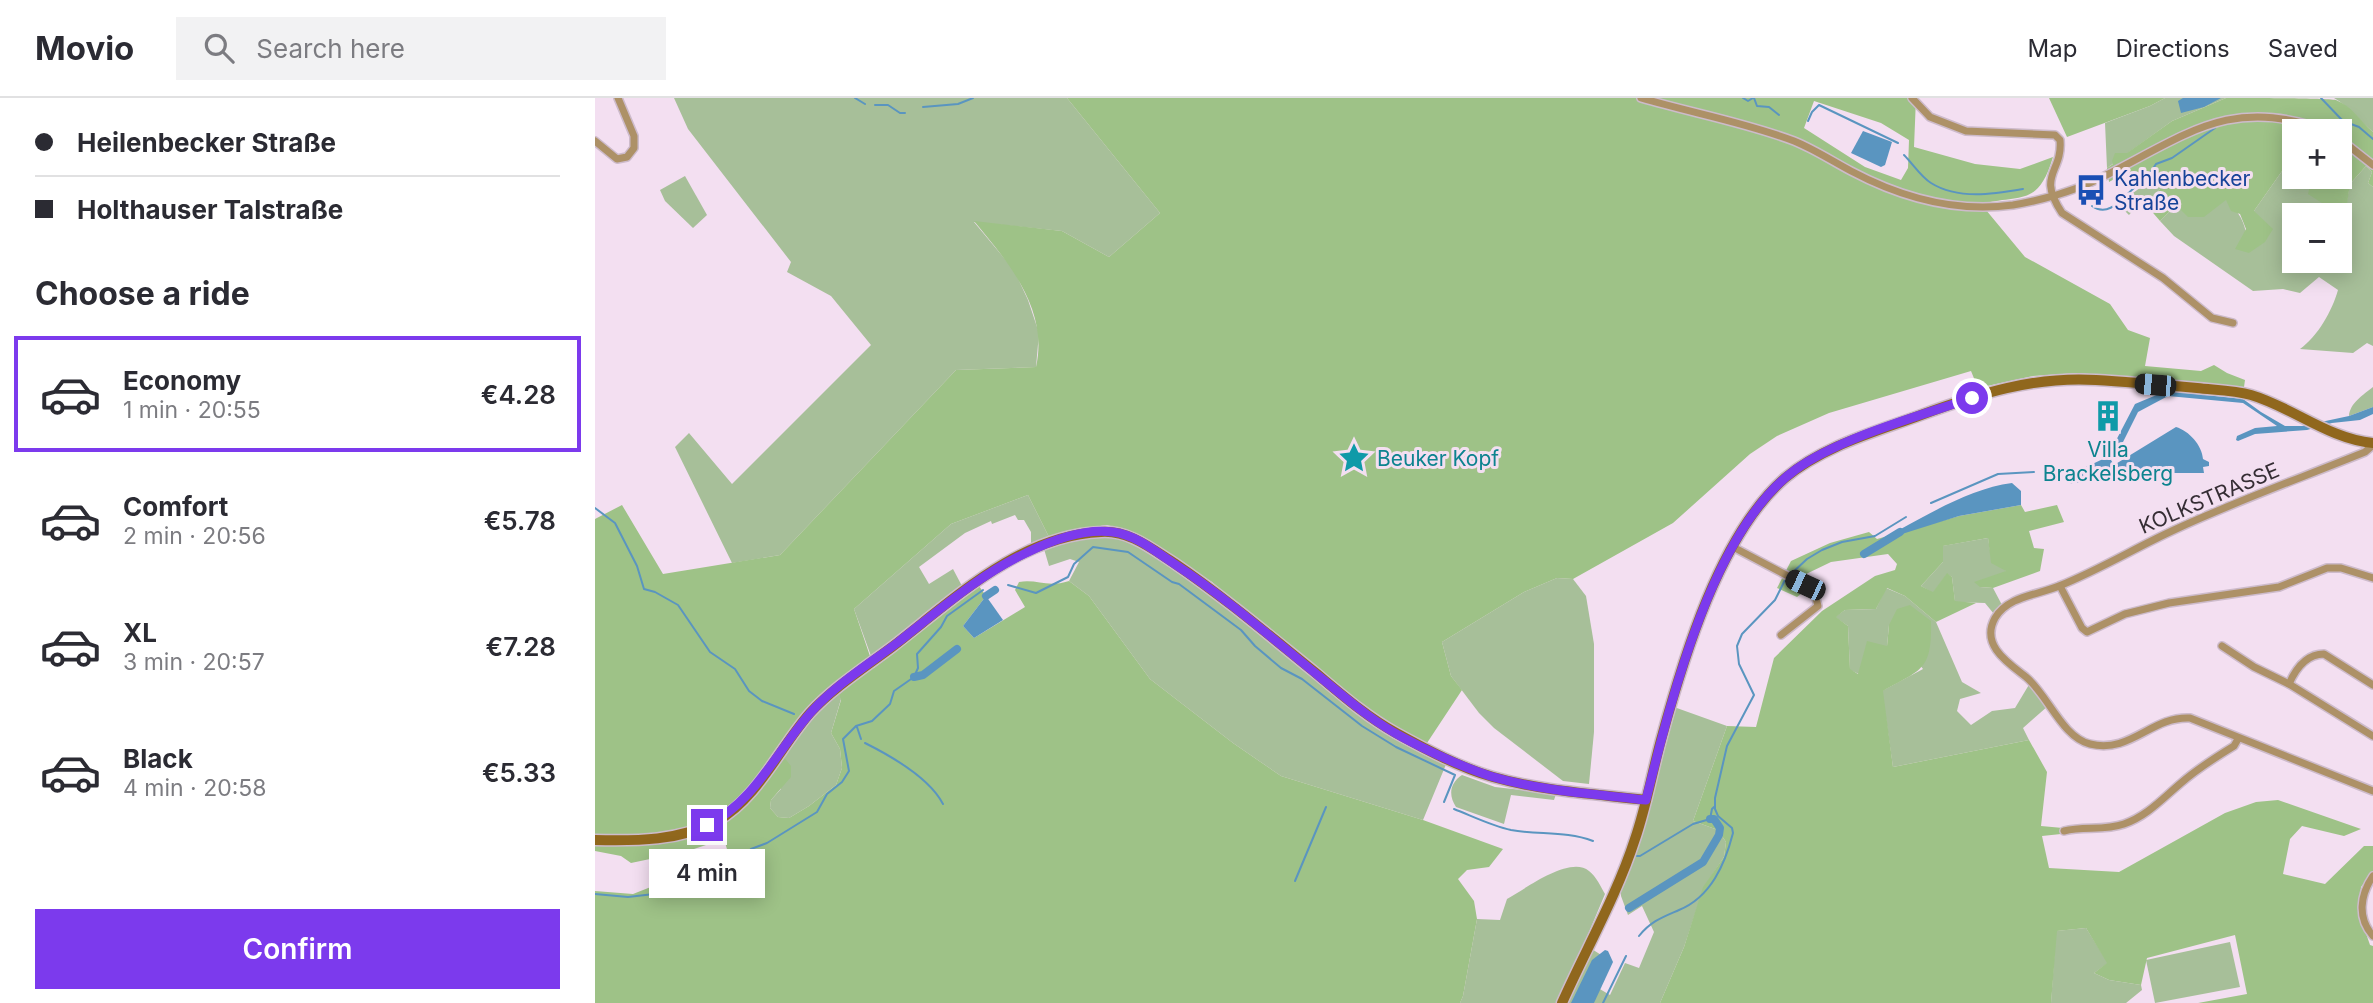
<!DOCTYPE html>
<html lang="en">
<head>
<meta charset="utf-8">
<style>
	:root { --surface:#fff; --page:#f2f2f3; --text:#2b2b33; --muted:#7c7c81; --line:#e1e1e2; --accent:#7c3aed }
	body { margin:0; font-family:Inter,sans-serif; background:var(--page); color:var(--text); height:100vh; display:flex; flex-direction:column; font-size:26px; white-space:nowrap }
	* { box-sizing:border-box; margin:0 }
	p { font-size:23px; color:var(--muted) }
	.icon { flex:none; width:38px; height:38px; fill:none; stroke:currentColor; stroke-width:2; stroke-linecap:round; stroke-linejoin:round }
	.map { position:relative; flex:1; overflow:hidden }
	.details { display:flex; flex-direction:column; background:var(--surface); width:595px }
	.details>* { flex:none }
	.top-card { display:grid; align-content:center; height:154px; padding:0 35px; background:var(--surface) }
	.controls { position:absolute; left:1687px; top:21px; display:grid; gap:14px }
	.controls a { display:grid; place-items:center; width:70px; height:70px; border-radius:0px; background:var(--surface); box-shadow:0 4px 18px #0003; font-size:35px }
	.end { position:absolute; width:32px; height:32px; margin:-16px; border:9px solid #7c3aed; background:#fff; box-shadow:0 0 0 4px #fff }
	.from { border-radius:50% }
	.bubble { position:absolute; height:49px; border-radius:0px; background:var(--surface); box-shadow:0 4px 18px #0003; font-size:23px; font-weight:600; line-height:49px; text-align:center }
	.car { position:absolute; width:21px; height:42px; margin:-21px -10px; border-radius:9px; box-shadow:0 0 5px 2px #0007; background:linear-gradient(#222 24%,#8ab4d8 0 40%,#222 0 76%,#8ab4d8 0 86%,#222 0) }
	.top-card b { display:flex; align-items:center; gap:24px; height:66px; font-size:26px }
	.top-card b+b { border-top:2px solid var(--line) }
	.top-card i { width:18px; height:18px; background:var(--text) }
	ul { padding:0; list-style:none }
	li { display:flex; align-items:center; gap:21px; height:116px; margin:0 14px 10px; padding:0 21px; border:4px solid transparent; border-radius:0px }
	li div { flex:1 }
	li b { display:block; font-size:26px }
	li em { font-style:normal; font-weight:600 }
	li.on { border-color:var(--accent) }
	li>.icon { width:63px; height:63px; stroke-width:1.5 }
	h2 { padding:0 35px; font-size:32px; line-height:84px }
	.action { display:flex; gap:14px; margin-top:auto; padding:14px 35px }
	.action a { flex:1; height:80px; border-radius:0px; background:var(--accent); color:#fff; font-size:28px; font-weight:600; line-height:80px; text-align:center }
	header { display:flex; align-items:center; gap:42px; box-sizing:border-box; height:98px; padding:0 35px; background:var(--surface); border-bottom:2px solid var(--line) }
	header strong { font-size:33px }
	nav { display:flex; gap:38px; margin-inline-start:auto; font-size:24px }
	.search { width:490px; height:63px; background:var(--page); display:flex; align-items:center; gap:18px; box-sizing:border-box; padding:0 24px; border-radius:0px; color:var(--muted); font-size:26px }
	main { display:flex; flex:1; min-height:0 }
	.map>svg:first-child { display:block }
	.green { fill:#a7bf99; fill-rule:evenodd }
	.forest { fill:#9ec287; fill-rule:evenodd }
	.water { fill:#5a95c0 }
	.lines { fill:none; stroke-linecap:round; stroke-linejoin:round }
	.stream { stroke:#5a95c0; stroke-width:2 }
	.canal { stroke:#5a95c0; stroke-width:8 }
	.street-casing { stroke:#cdbbcb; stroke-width:10 }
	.secondary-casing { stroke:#cdbbcb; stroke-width:13 }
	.street { stroke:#ad9167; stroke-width:7 }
	.secondary { stroke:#90671d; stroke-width:10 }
	.route { stroke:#7c3aed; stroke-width:9 }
	.labels { text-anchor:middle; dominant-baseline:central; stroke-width:6; stroke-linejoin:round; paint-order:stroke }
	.transit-label { font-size:21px; fill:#164399; stroke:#f3dff1; text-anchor:start }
	.culture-label { font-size:21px; fill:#0d838f; stroke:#f3dff1 }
	.street-label { font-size:21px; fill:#352d34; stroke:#f3dff1 }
</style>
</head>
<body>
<header>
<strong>Movio</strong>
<div class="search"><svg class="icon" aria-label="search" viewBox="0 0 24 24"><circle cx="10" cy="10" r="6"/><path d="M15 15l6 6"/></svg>Search here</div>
<nav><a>Map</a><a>Directions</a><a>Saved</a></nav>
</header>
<main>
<section class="details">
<div class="top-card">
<b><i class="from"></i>Heilenbecker Straße</b>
<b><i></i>Holthauser Talstraße</b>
</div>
<h2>Choose a ride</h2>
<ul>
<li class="on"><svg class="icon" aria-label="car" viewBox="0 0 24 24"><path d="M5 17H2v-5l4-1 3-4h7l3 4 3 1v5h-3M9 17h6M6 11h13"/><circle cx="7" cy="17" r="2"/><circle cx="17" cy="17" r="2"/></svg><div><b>Economy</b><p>1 min · 20:55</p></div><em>€4.28</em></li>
<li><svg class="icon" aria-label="car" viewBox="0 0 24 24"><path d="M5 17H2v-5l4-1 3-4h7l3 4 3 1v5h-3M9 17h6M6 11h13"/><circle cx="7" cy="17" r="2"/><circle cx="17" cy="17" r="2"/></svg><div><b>Comfort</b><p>2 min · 20:56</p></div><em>€5.78</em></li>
<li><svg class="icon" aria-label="car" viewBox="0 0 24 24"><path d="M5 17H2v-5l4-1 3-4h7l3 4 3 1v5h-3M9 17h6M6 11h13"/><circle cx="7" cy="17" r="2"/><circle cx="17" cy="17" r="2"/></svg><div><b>XL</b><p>3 min · 20:57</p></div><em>€7.28</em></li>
<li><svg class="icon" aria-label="car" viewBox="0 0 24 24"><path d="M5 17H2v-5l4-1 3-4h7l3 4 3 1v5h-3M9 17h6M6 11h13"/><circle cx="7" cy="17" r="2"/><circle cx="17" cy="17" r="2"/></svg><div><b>Black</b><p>4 min · 20:58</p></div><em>€5.33</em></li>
</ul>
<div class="action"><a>Confirm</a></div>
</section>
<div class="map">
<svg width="1778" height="905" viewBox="0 0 1778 905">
	<rect width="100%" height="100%" fill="#f3dff1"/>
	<!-- green -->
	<g class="green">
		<polygon points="79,0 472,0 565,115 514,159 467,133 379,124 419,172 433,202 444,235 441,269 361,272 185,457 137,465 80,349 94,335 137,386 276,247 236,198 192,174 196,164 93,31"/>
		<polygon points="1570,0 1631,0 1577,23 1512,70 1510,25 1555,8"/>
		<path d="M1739 0H1778V34C1764 22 1755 9 1739 0Z"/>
		<path d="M1692 66 1699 73V79H1706L1750 113 1755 86 1771 68 1777 74 1773 85 1778 89V248L1772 245 1758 255 1705 251C1723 238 1737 213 1743 192L1724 179 1705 195 1688 191 1658 193 1579 138 1565 123 1581 107 1631 101C1650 120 1651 130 1654 155L1659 113ZM1699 117H1745V163H1699Z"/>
		<path d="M1563 75 1568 86 1559 100 1547 102 1534 117 1524 107C1537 94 1550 88 1563 75Z"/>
		<polygon points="90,78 112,117 98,130 70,103 65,92"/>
		<path d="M1778 289V309L1754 318C1755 305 1768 297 1778 289Z"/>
		<polygon points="433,397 455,441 436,447 436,434 429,422 423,422 420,417 397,426 396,423 370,435 324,469 334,486 358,471 367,488 276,558 259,511 356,426"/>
		<polygon points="508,438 525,440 550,450 622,501 767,617 852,664 828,722 686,678 638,645 555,581 494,498 474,483 484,464 475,461 454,468 449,451 487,440"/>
		<polygon points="1393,440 1397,464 1412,473 1385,489 1398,490 1407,507 1399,516 1390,505 1360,504 1357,479 1352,476 1338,495 1326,488 1348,464 1347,448"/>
		<polygon points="962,480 978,481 991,498 999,546 999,634 994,686 968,683 899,630 884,615 856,578 847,544 929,494"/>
		<polygon points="1291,490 1310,498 1341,524 1367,584 1386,595 1365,601 1362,613 1376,627 1397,613 1420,610 1435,585 1453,608 1428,630 1434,642 1298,669 1287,593 1328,571 1294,527 1292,548 1264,576 1255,572 1253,528 1240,519 1250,512 1281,511"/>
		<polygon points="244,596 246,601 236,635 245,651 247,670 241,687 214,708 194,720 183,719 175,710 176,702 186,691 188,658 210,626"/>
		<path d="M1079 609 1132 628 1098 723 1123 732 1131 744 1129 759 1109 789 1089 849 1065 905H865L868 898 882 821 905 822 912 801C930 791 975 757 994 773 1001 778 1006 789 1010 796L989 846 1014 862 1003 890 1015 897 1030 865 1044 870 1059 834 1047 808 1033 817 1026 798V790L1046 732Z"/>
		<path d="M867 677 900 689 961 696 959 702 916 697 909 726 861 709C853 697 855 685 867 677Z"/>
		<polygon points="1491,830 1513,865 1499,875 1514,882 1546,887 1547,892 1531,905 1456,905 1461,833"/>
		<polygon points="1635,844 1645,889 1560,905 1551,862"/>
	</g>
	<!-- forest -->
	<g class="forest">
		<path d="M472 0H1321L1319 49 1380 66 1425 71 1458 59C1443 109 1427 96 1386 106L1430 159 1515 206 1533 232 1555 240 1550 268 1606 273 1619 267 1632 275 1650 282 1649 289 1482 275 1438 278 1383 290 1376 273 1234 315 1182 338 1155 356 1078 425 978 481 962 480 929 494 847 544 856 578 867 592 832 645 792 625 753 599 617 484 552 442 534 433 512 427 479 432 455 441 433 397 356 426 259 511 279 570 384 488 391 498 368 528 379 540 430 509 420 492 424 484C443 481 452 490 474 483L494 498 555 581 638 645 686 678 828 722 908 751 894 769 872 772 863 781 879 803 882 821 868 898 865 905H0V793L38 796 134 758 129 741 93 753 36 765 26 758 0 753V421L27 407 68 476 185 457 361 272 441 269C454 211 413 164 379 123L467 133 514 159 565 115ZM1219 3 1286 25 1314 42 1313 70 1306 82 1270 69 1209 30ZM244 597 246 602 236 635 245 651 247 670 241 687 214 708 194 720 183 719 175 710 176 702 196 679V668L188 658 210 626Z"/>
		<polygon points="1454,0 1570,0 1555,8 1472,39"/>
		<path d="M1631 0C1651 0 1729 0 1741 2 1757 8 1765 23 1778 34V89L1773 85 1777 74 1771 68 1755 86 1751 113 1730 107 1713 96 1715 87 1706 79H1745V33H1699V73L1692 66 1659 113 1678 131 1670 144 1654 155 1640 151 1651 131 1645 116 1636 113 1631 102 1609 119H1593L1581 107 1565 123 1547 102 1559 100 1568 86 1563 76 1549 89 1541 90 1530 75 1514 84 1512 70 1518 66 1517 63 1520 55H1532L1577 23Z"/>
		<path d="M1426 407 1430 414 1462 407 1469 424 1434 433 1439 450 1449 451 1445 473 1398 490 1385 489 1379 484 1411 473 1396 465 1393 440 1348 448V464L1326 488 1338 494 1352 475 1357 479 1360 503 1381 505 1341 524 1310 498 1292 490 1281 511 1250 512 1241 519 1253 528 1255 571 1263 576 1272 543 1292 548 1294 527 1302 511 1315 507 1336 523C1337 573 1327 571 1288 593L1298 669 1434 642 1452 674 1446 728 1468 730 1466 736 1447 738 1454 770 1524 774 1630 715 1661 704 1683 702 1766 731 1749 738 1707 728 1695 741 1688 776 1730 786 1769 748H1778V773L1766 789 1764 815 1775 847 1778 848V905H1603L1652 896 1640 837 1552 860 1546 887 1514 882 1499 875 1512 865 1491 830 1462 833 1456 905H1065L1089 849 1108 789 1129 759 1131 744 1123 732 1098 723 1132 628 1161 629 1179 560 1227 513 1280 478 1300 472 1302 466 1293 456 1236 464 1209 477 1211 492 1202 499 1182 490 1196 463 1235 445 1274 434 1282 441 1364 418Z"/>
	</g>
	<!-- water -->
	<g class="water">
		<polygon points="1588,0 1626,0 1609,9 1586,15 1583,3"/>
		<polygon points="1268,33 1297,44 1290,67 1286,69 1256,55"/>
		<path d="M1571 293 1648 301 1666 314 1690 328H1707L1754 318 1778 309V316L1765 322 1737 325 1712 332 1660 336 1643 343 1641 342 1642 338 1660 330 1682 328 1648 305 1573 298 1543 314 1524 352 1516 362 1519 367 1581 329C1594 333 1607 347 1608 361L1614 364V368L1608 369 1609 375H1527L1476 386 1473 382 1460 381V377H1474L1508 361 1515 354 1540 306Z"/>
		<path d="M1417 385 1426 393V407L1364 418 1307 436 1304 432C1339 413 1378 390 1417 385Z"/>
		<polygon points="391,498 408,522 379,540 368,528"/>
		<polygon points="1010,852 1013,853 1018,864 999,905 976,905 997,862"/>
	</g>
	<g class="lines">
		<!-- stream -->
		<g class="stream">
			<polyline points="260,0 270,6"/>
			<polyline points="1148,0 1153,3 1158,0"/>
			<polyline points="1159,0 1162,8 1174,9 1184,17"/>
			<polyline points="1726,0 1748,23 1764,29 1778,41"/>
			<polyline points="280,7 293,7 305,15 310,15"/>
			<polyline points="328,9 363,6 378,0"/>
			<polyline points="1213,23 1217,14 1224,7 1303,45"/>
			<path d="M1309 57C1318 66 1326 79 1336 85 1363 102 1399 96 1428 91"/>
			<path d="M1497 108C1514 120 1527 100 1539 90 1548 82 1555 77 1561 66L1577 60 1620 30"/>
			<polyline points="1336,405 1403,376 1439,374"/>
			<polyline points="0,410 20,425 42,468 49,491 60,494 83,507 115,554 140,571 154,593 167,603 199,616"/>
			<polyline points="1197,475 1212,461 1227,452 1247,444 1280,438 1311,419"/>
			<polyline points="413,487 441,495 473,479 479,466 498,449 533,454 577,484 584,486 646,532 660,548 686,570 707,581 767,628 801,649 860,677 849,704"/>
			<polyline points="262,629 266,641"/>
			<path d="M270 645C296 658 334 679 348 706"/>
			<path d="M859 711C877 718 897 728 916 732 944 737 971 733 998 743"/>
			<polyline points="1042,758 1045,758 1098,726 1115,721 1117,711 1119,709"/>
			<polyline points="700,783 731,709"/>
			<polyline points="0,796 33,799 59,796 76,791 93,776 133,770 143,765 156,751 172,745 222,714 232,696 247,684 254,673 248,641 261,628 277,623 295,606 299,593 319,579 323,570 322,556 346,529 352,518 388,492"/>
			<path d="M1044 838C1056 823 1068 819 1084 812 1116 799 1130 766 1138 735L1137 730 1123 718 1120 711V700L1132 648 1159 597 1144 566 1142 548 1147 536 1180 502 1190 482"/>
			<polyline points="1008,905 1031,858"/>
		</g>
		<!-- canal -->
		<g class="canal">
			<polyline points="1269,456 1305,434"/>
			<polyline points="391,498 400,492"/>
			<polyline points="319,579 328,577 362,551"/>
			<polyline points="1034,810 1108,764 1124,737 1125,730 1119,721 1115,721"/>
		</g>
		<defs>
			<g id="street">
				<path d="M1046 0C1097 15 1149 24 1199 43 1219 51 1237 63 1256 73 1307 100 1360 115 1418 107 1455 101 1491 89 1523 71 1601 30 1642 0 1733 33"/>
				<path d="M1317 0 1335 19 1371 33 1460 37 1465 42C1468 75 1441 76 1467 115L1568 180 1617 220 1638 225"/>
				<polyline points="1745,41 1778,67"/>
				<polyline points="0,43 22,61 32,59 39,50 39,38 23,0"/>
				<path d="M1778 347 1770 354C1706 380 1641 403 1579 432 1540 450 1504 472 1464 488 1443 497 1413 498 1400 520 1385 547 1413 565 1431 579 1453 597 1467 639 1495 646 1536 656 1556 618 1595 620L1778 693"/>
				<polyline points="1138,449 1210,487 1220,496 1223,508 1186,537"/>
				<polyline points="1465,488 1487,530 1492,534 1530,516 1574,505 1684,489 1732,470 1746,470 1778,480"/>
				<polyline points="1627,548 1659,569 1694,586 1778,638"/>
				<path d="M1694 586C1701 570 1711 556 1729 556L1778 587"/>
				<path d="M1469 733C1489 728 1509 733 1529 726 1552 718 1567 701 1586 685 1602 671 1621 659 1639 648L1643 641"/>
				<path d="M1778 778C1765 797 1762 820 1778 838"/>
			</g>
			<g id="secondary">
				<path d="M0 742C41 743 85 743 122 723 163 700 185 649 215 615 238 590 269 570 297 549 358 502 425 437 506 434 534 432 557 451 579 465 629 499 675 538 722 576 747 597 772 619 801 635 832 652 864 669 898 679 947 693 1001 696 1051 702"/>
				<path d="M967 905C991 851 1022 797 1040 741 1051 709 1057 675 1066 642 1088 561 1125 436 1190 380 1228 348 1280 334 1326 317 1383 296 1439 278 1501 282 1534 284 1568 287 1602 290 1620 292 1639 292 1656 297 1697 309 1734 341 1778 345"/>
			</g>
		</defs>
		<!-- street casing -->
		<use href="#street" class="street-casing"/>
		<!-- secondary casing -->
		<use href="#secondary" class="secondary-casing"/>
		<!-- street -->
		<use href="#street" class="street"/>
		<!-- secondary -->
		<use href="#secondary" class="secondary"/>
	</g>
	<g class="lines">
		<!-- route -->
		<path class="route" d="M112 727C161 704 183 650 218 612 242 586 274 566 302 545 343 513 384 477 431 455 457 442 489 430 518 434 541 437 560 453 578 465 630 499 677 540 725 579 752 601 777 623 807 639 835 654 865 668 895 678 945 693 1000 696 1051 702 1075 606 1117 432 1200 372 1244 340 1324 318 1377 300"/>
	</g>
	<!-- icons -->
	<defs>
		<symbol id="bus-bare" viewBox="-9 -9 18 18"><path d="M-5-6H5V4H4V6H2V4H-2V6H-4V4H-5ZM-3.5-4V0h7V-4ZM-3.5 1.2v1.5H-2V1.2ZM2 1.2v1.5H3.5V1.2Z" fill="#1a4fb4" stroke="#f3dff1" stroke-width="2.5" paint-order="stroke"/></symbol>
		<symbol id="building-bare" viewBox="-9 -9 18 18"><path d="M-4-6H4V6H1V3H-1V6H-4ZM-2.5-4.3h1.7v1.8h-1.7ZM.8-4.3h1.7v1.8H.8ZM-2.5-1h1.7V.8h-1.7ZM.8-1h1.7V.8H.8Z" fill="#0f9aa8" stroke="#f3dff1" stroke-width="2.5" paint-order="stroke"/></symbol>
		<symbol id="sight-bare" viewBox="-9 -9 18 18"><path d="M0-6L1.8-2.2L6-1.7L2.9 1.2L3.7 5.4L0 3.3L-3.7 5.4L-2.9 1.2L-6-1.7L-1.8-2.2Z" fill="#0f9aa8" stroke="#f3dff1" stroke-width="2.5" paint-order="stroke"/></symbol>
	</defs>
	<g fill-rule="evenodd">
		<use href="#bus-bare" x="1474" y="70" width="44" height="44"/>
		<use href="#building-bare" x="1491" y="296" width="44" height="44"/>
		<use href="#sight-bare" x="737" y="338" width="44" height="44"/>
	</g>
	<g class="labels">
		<!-- transit labels -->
		<g class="transit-label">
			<text x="1519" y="80">Kahlenbecker<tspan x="1519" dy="24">Straße</tspan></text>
		</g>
		<!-- culture labels -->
		<g class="culture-label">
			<text x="1513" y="351">Villa<tspan x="1513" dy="24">Brackelsberg</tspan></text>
			<text x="782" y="360" text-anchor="start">Beuker Kopf</text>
		</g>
		<!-- street labels -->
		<g class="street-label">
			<text transform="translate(1614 400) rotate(-23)">KOLKSTRASSE</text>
		</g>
	</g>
</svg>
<div class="controls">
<a>+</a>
<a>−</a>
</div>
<i class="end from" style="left:1377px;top:300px"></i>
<i class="end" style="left:112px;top:727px"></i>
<div class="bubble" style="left:54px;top:751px;width:116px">4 min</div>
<i class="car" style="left:1560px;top:287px;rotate:275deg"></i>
<i class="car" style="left:1210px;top:487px;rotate:295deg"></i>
</div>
</main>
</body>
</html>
